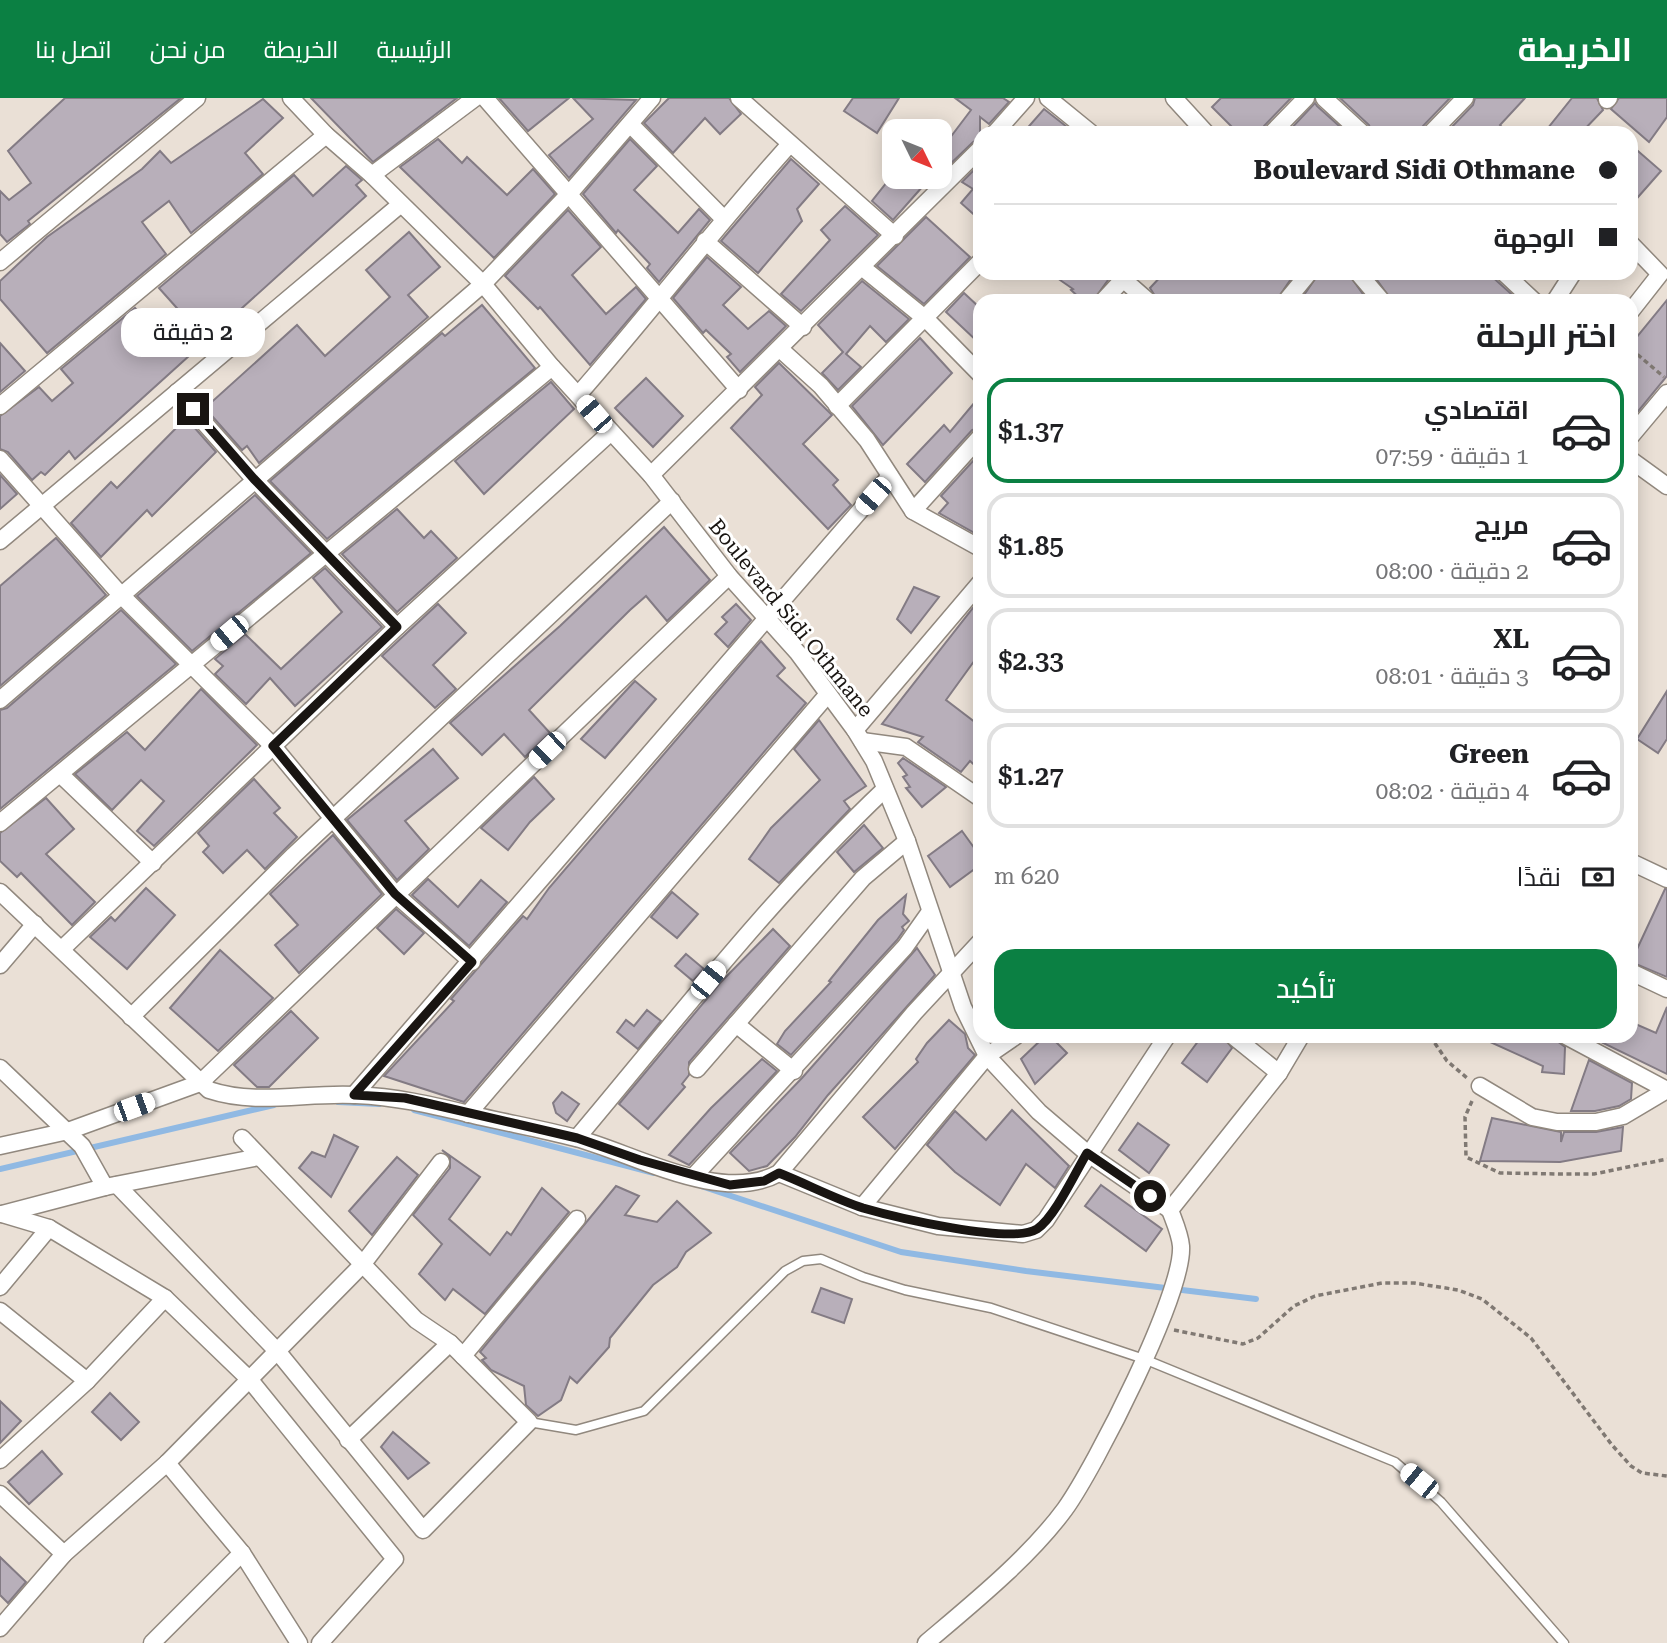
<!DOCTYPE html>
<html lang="ar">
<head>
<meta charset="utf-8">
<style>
	:root { --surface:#fff; --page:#f6f6f6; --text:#202124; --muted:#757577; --line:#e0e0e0; --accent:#0b8043 }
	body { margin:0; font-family:"Roboto Serif",Cairo,serif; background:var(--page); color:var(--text); direction:rtl; height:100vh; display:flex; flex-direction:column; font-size:26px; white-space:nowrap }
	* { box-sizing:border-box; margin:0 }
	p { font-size:23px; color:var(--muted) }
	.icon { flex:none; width:38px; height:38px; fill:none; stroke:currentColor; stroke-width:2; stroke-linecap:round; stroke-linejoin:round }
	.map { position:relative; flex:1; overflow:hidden; direction:ltr }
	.side { position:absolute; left:973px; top:196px; width:665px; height:749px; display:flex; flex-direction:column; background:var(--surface); border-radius:21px; box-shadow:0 4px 18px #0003; direction:rtl }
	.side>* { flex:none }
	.banner { position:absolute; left:973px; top:28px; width:665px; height:154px; border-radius:21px; box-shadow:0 4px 18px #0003; direction:rtl; display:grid; align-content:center; height:154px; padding:0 21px; background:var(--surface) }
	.needle { width:46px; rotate:133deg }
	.buttons { position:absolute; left:882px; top:21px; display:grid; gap:14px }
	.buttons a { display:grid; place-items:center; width:70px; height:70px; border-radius:14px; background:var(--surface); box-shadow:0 4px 18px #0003; font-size:35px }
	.end { position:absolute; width:32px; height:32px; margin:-16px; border:9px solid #191512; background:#fff; box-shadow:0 0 0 4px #fff }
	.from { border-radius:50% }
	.bubble { position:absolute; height:49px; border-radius:21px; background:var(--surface); box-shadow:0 4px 18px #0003; font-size:23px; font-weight:600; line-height:49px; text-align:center; direction:rtl }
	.car { position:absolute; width:21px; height:42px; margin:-21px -10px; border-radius:9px; box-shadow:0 0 5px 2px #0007; background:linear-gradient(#fff 24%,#345 0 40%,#fff 0 76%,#345 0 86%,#fff 0) }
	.banner b { display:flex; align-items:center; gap:24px; height:66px; font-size:26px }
	.banner b+b { border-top:2px solid var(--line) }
	.banner i { width:18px; height:18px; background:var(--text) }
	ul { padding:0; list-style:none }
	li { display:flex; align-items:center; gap:21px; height:105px; margin:0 14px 10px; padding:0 7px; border:4px solid var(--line); border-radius:21px }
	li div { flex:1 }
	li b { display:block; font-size:26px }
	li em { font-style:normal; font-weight:600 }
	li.current { border-color:var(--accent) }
	li>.icon { width:63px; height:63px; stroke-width:1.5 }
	h2 { padding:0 21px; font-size:32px; line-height:84px }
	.pay { display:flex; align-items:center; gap:18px; height:77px; padding:0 21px; font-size:26px }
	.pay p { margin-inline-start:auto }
	.action { display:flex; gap:14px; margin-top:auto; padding:14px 21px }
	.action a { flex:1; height:80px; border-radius:21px; background:var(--accent); color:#fff; font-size:28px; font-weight:600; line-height:80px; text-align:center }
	header { display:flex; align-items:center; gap:42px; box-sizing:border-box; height:98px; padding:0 35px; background:var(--accent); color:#fff }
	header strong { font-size:33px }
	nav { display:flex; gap:38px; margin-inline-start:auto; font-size:24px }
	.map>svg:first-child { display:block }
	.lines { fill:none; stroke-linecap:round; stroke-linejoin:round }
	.stream { stroke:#90b9e3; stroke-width:6 }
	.building { fill:#b8afba; stroke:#837b84; stroke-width:2 }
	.lane-casing { stroke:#91887e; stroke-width:11 }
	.street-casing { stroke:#91887e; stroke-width:19 }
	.path { stroke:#807973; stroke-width:3.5; stroke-dasharray:5 3.5; stroke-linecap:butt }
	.lane { stroke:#fff; stroke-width:8 }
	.street { stroke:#fff; stroke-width:16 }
	.route { stroke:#191512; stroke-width:9 }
	.labels { text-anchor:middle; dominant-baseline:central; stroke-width:6; stroke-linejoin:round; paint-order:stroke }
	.street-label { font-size:21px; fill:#191512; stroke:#fff }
</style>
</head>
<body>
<header>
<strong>الخريطة</strong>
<nav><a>الرئيسية</a><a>الخريطة</a><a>من نحن</a><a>اتصل بنا</a></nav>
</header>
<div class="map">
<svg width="1667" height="1545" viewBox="0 0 1667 1545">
	<rect width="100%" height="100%" fill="#eae0d6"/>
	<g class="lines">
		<!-- stream -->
		<g class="stream">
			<polyline points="338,1004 379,1006"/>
			<polyline points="414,1012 654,1075"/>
			<polyline points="0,1071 274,1007"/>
			<polyline points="701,1088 901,1154 1026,1173 1256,1201"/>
		</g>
	</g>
	<!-- building -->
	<g class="building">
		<polygon points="65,0 181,0 28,123 30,126 7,144 0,136 0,93 9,102 31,85 8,53"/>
		<polygon points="311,0 457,0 373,64"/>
		<polygon points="499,0 569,0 528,33"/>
		<polygon points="573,0 636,2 569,80 549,57 593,21"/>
		<polygon points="669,0 729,0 741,16 720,36 705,20 673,55 644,25"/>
		<polygon points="853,0 899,0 877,35 844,13"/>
		<polygon points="955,0 1003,0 1009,4 989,26 980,19 980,41 973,44 945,71 940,67 940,53 971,12"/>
		<polygon points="1221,0 1291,0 1264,28 1262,35 1238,35 1212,9"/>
		<polygon points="1340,0 1450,0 1423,28 1421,35 1372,35 1369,27"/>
		<polygon points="1475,0 1525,0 1500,27 1507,35 1446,35 1473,7"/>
		<polygon points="1572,0 1597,0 1603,12 1581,35 1544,35"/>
		<polygon points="1619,0 1667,0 1667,19 1649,44 1611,11"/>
		<polygon points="263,1 283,20 245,55 263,76 191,135 169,103 142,124 166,156 47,255 0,201 0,183 47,139 142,71 160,53 171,65"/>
		<polygon points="1315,5 1317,8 1347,35 1287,35"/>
		<polygon points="1044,11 1067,29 1061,35 1023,35"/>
		<polygon points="438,41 462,65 467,59 507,97 533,71 555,96 494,160 400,69"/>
		<polygon points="630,41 657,68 634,92 678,135 699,111 710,122 659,184 647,170 650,166 618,132 616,135 583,96"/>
		<polygon points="1631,47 1661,73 1631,107"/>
		<polygon points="791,61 819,86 797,111 802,123 758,175 721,143"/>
		<polygon points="980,66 980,122 961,105 973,91 962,84"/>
		<polygon points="346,68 362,82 356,87 366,98 75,361 69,353 45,377 41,374 32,382 8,354 0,351 0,318 39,289 52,303 73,285 61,271 135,210 161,239 184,218 159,190 294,77 313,98"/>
		<polygon points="891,79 912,79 923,88 893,122 872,103"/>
		<polygon points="845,108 878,137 801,213 781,196 830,142 821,132"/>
		<polygon points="568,112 601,149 572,177 606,216 636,189 646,201 590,267 540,209 538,211 505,178"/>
		<polygon points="926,119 970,159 924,206 877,168"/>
		<polygon points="409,134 440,169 408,197 428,219 259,365 247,348 242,352 205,310 297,227 325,258 390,199 366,172"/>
		<polygon points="707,159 741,189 723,207 748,231 769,213 786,228 740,274 727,259 731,256 706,232 703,235 673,200"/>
		<polygon points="1050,175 1104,175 1108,182 1093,203 1083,203 1071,192 1073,191"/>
		<polygon points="1164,175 1295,175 1276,203 1158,203 1150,190"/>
		<polygon points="1319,175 1348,175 1365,199 1361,203 1300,203"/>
		<polygon points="1372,175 1488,175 1519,203 1392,203"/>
		<polygon points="862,183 909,221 886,244 870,228 846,256 861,269 838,292 822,275 843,254 818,227"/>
		<polygon points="964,195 980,210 980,246 946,214"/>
		<polygon points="1667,202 1667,278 1631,322 1631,246"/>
		<polygon points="482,207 535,270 327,441 270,383 442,235 445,238"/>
		<polygon points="920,240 952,275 883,347 852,308"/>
		<polygon points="0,245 25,273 0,294"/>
		<polygon points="779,265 832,317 803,346 838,382 833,387 851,407 828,431 731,330 762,297 755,289"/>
		<polygon points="646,280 683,318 653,349 615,310"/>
		<polygon points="551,284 574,311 484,396 455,363"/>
		<polygon points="980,298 980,329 972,332 925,384 907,366 944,327 950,334"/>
		<polygon points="186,320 216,354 152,418 147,412 101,459 71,425 111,384 117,390"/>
		<polygon points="973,363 980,371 980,438 939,415 948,405 941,398"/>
		<polygon points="0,377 17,396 0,411"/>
		<polygon points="255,397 311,455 192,553 137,498"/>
		<polygon points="397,411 424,440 431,433 457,460 397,514 342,456"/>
		<polygon points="664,429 710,482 667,523 646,498 630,512 529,612 550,635 525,659 504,636 482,657 450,625 560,528"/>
		<polygon points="56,440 106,497 0,588 0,488"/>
		<polygon points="325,470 382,529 295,608 270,580 246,606 215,576 223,568 215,561 245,536 281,571 342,514 313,480"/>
		<polygon points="914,489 939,499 911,535 897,521"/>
		<polygon points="980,501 980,555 946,602 980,628 980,672 970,663 961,674 918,644 923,639 882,626"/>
		<polygon points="438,506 466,535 433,567 456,591 435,610 382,558"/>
		<polygon points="736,506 751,522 728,549 715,536 727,524 722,519"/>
		<polygon points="121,512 176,566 0,711 0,612 7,610"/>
		<polygon points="761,543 785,570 777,578 806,605 464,1004 384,978 454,903 451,901 523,818 527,821 549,790"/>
		<polygon points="635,583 656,601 605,660 581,641"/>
		<polygon points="201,591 257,647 154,748 137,733 164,703 141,682 112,712 75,676 127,634 145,652"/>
		<polygon points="1667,593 1667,641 1658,655 1637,641"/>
		<polygon points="819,622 866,688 844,703 850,711 779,785 749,761 771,730 820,682 794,651"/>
		<polygon points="433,651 458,680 405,723 429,751 397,782 347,722"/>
		<polygon points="903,660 946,689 922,709 906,690 910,689 903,679 907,677 898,665"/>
		<polygon points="534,679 554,701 530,724 508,752 481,730"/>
		<polygon points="254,681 280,710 274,715 297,739 265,771 247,752 223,775 203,754 209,748 198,735"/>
		<polygon points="46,700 74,731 46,756 95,804 72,827 21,775 17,779 0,763 0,735"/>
		<polygon points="864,727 883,750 854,774 837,754"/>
		<polygon points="962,733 980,758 980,767 950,789 928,758"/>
		<polygon points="333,737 382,796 299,875 275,847 298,827 270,796"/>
		<polygon points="428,781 458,809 481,782 507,804 469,848 412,797"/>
		<polygon points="146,790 175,817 127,871 90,839 111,819 115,823"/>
		<polygon points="1665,791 1667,791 1667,879 1631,864"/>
		<polygon points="672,794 698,816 677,840 651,819"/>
		<polygon points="906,797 903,816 909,823 902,829 904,832 897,842 791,957 777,946 785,933 831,884 829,883 878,822"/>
		<polygon points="396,811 424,835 404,856 377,830"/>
		<polygon points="773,831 790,848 689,964 689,977 682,986 685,989 648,1031 619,1006 720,885"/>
		<polygon points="917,850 935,877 828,997 795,1039 767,1068 749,1073 730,1055 802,980"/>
		<polygon points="220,852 273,900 218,953 170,910"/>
		<polygon points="686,856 704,871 693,883 675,868"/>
		<polygon points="1667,909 1667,976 1597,942 1599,938 1631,938 1631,924 1656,935"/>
		<polygon points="647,912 661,923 638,951 617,934 626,922 634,928"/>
		<polygon points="291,913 318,940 269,989 257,989 234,967"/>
		<polygon points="949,922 965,936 968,950 975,957 895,1051 863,1019 918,964 916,961 927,945"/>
		<polygon points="1045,938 1050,938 1067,955 1035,986 1021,961"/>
		<polygon points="1202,938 1223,938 1232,950 1207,984 1182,965"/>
		<polygon points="1477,938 1544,938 1557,943 1565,949 1564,976 1542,974 1543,968"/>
		<polygon points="762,961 777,973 689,1067 669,1057 711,1010"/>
		<polygon points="1589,962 1632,985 1631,1001 1619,1008 1595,1013 1571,1013"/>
		<polygon points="562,994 579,1006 567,1023 556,1015 553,1005"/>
		<polygon points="1012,1012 1069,1068 1055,1090 1026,1066 1000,1107 955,1074 927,1047 955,1013 986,1042"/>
		<polygon points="1492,1020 1561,1034 1561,1044 1564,1034 1596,1034 1623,1029 1621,1053 1560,1064 1480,1063"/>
		<polygon points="1138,1025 1169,1047 1149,1075 1119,1052"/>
		<polygon points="334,1037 358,1049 331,1099 299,1070 312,1054 325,1059"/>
		<polygon points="442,1052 480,1079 449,1121 490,1157 507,1134 511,1137 542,1090 569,1114 485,1216 453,1191 445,1202 419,1176 442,1146 413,1117 450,1070 450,1059"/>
		<polygon points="397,1059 418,1077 372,1137 349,1113"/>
		<polygon points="1101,1087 1162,1131 1146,1153 1085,1108"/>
		<polygon points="616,1088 639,1098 625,1117 657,1124 677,1103 711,1135 686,1154 677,1169 653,1187 610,1240 609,1249 577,1285 570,1279 561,1302 538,1318 526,1307 524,1288 491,1272 482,1262 486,1260 480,1254"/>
		<polygon points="821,1190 852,1201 844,1225 812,1214"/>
		<polygon points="110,1295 139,1324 121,1342 92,1314"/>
		<polygon points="0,1303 21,1323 0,1345"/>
		<polygon points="393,1334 429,1365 408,1381 381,1349"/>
		<polygon points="42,1353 62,1376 29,1406 8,1384"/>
		<polygon points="0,1459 26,1484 8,1505 0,1497"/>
	</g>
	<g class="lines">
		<defs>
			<polyline id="lane" points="529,1324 576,1332 644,1313 785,1173 803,1163 821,1161 863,1179 905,1192 991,1210 1144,1261 1395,1364 1441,1404 1564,1545"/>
			<g id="street">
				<polyline points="291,0 326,37 372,77 483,186 552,269 651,377 729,478 798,555 855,632 874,663 907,743 963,909 987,958 1039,1014 1087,1055 1170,1112"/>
				<polyline points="485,0 739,292"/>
				<polyline points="739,0 895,138"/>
				<polyline points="1048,0 1091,35"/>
				<polyline points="1174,0 1206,35"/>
				<polyline points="1324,0 1362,35"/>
				<polyline points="1607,2 1609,0"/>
				<polyline points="630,26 723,120"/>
				<polyline points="995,35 1026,0"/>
				<polyline points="1272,35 1306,0"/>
				<polyline points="1431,35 1465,0"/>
				<polyline points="372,77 475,0"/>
				<polyline points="705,143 803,229"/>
				<polyline points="1631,146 1660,176 1631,213"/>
				<polyline points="0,164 197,0"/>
				<polyline points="863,170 926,221 980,276"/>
				<polyline points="1116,175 1148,203"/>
				<polyline points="1358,175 1382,203"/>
				<polyline points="1504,175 1534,203"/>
				<polyline points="1103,203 1129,175"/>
				<polyline points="1286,203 1309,175"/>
				<polyline points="1555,203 1573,175"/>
				<polyline points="780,251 821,288 867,342 913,413 980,450"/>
				<polyline points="177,294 254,381 397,529"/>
				<path d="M578 297C650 215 716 128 790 46"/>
				<polyline points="0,308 326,37"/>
				<polyline points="837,308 980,164"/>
				<polyline points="1631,338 1667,295"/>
				<polyline points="0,361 120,496 273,648 395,796 472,864"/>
				<polyline points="1631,362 1667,388"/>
				<polyline points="651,377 980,51"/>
				<polyline points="913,413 980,339"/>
				<polyline points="0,443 401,106"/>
				<polyline points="0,602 483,186 569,96 652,0"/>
				<polyline points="855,632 980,485"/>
				<polyline points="862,643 906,649 980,700"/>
				<polyline points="60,676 153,765"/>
				<polyline points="0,725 552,269"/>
				<polyline points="1631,764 1667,781"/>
				<path d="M0 794 209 992C257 1008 307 994 356 997 401 999 439 1009 482 1019 513 1026 545 1032 576 1040 635 1056 722 1107 779 1075L914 915 980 844"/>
				<polyline points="62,851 397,529 611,334"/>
				<polyline points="0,867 35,826"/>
				<polyline points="1631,874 1667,891"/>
				<polyline points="131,919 294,757 672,403"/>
				<polyline points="736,926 794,973"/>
				<polyline points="1233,938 1279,975"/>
				<polyline points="1566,938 1667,992"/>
				<polyline points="0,970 82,1048 105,1089"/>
				<polyline points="697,971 863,780 907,743"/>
				<polyline points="1480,988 1532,1019 1557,1024 1596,1024 1623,1018 1667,992"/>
				<polyline points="354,997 890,378"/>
				<polyline points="468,1016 828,596"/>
				<path d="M577 1040C677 921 772 798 885 691"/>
				<polyline points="0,1048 68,1033 200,985 729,478"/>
				<polyline points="779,1075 862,1109 938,1128 1023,1136 1036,1132 1046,1122 1167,938"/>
				<polyline points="694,1078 905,849 929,815"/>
				<polyline points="117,1087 278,1254 423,1432 529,1324 450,1245 416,1222 242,1040"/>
				<polyline points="862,1109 987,958 1016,938"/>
				<polyline points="1170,1112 1279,975 1301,938"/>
				<polyline points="2,1116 49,1130 165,1200 250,1282 395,1461 320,1545"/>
				<polyline points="2,1116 105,1089 259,1059"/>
				<polyline points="0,1189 49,1130"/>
				<polyline points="0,1213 87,1283"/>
				<polyline points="463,1258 577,1121"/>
				<polyline points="348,1342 450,1245"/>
				<polyline points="0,1362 87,1283 165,1200"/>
				<polyline points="167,1365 242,1455 299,1545"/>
				<polyline points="0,1396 64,1456"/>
				<polyline points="0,1530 64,1456 167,1365 362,1167 441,1064"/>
				<polyline points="152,1545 242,1455"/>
				<path d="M926 1545C972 1506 1029 1460 1065 1411 1095 1369 1184 1195 1181 1148 1180 1136 1174 1123 1170 1112"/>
			</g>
		</defs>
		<!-- lane casing -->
		<use href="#lane" class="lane-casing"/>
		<!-- street casing -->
		<use href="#street" class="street-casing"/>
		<!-- path -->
		<g class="path">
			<polyline points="1631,251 1664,279"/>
			<polyline points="1430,938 1447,963 1467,980"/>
			<polyline points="1472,1003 1465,1019 1466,1059 1500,1075 1561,1076 1594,1076 1667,1061"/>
			<polyline points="1174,1232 1243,1246 1258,1240 1294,1208 1315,1198 1382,1185 1414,1185 1458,1192 1482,1201 1531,1240 1612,1347 1631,1368 1642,1375 1667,1378"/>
		</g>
		<!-- lane -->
		<use href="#lane" class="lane"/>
		<!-- street -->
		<use href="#street" class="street"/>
	</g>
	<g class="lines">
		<!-- route -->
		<path class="route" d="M193 311 254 381 397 529 273 648 395 796 472 864 354 997 405 1000 577 1040 640 1062 730 1087 764 1083 779 1075C807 1086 835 1101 863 1110 894 1119 1012 1147 1037 1131 1055 1119 1075 1075 1087 1055L1150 1098"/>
	</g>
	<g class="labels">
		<!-- street labels -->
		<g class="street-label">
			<text transform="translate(791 520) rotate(51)">Boulevard Sidi Othmane</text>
		</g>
	</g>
</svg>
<div class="buttons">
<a><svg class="needle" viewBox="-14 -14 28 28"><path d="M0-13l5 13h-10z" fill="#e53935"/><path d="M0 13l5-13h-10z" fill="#757577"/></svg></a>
</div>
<i class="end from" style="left:1150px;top:1098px"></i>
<i class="end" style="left:193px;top:311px"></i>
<div class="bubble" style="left:121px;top:210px;width:144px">2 دقيقة</div>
<i class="car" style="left:594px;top:316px;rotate:319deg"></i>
<i class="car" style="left:873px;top:398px;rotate:221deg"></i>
<i class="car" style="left:229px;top:535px;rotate:230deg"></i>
<i class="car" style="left:547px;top:652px;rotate:226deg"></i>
<i class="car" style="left:708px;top:882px;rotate:39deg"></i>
<i class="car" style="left:134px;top:1009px;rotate:70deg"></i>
<i class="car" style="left:1419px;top:1383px;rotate:309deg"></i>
<div class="banner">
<b><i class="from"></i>Boulevard Sidi Othmane</b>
<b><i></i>الوجهة</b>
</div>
<section class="side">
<h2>اختر الرحلة</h2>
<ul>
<li class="current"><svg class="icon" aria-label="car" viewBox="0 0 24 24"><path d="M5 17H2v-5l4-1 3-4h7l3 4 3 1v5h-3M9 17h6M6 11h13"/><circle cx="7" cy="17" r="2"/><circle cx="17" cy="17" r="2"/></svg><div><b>اقتصادي</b><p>1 دقيقة · 07:59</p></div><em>$1.37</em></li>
<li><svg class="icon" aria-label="car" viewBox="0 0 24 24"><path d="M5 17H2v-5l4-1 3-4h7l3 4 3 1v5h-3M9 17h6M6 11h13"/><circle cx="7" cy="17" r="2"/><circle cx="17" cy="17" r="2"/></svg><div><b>مريح</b><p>2 دقيقة · 08:00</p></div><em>$1.85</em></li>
<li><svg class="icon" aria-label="car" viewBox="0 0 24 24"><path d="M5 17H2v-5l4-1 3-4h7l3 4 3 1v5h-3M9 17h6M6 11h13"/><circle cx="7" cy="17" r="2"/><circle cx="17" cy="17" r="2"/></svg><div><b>XL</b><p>3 دقيقة · 08:01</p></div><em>$2.33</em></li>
<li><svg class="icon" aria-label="car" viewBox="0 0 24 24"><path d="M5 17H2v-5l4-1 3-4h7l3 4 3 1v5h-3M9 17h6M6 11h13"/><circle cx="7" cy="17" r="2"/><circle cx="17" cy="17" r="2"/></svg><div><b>Green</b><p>4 دقيقة · 08:02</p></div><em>$1.27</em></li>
</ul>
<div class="pay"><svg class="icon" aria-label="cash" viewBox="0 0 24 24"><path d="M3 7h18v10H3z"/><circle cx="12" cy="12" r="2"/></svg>نقدًا<p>620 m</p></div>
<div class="action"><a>تأكيد</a></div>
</section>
</div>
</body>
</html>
